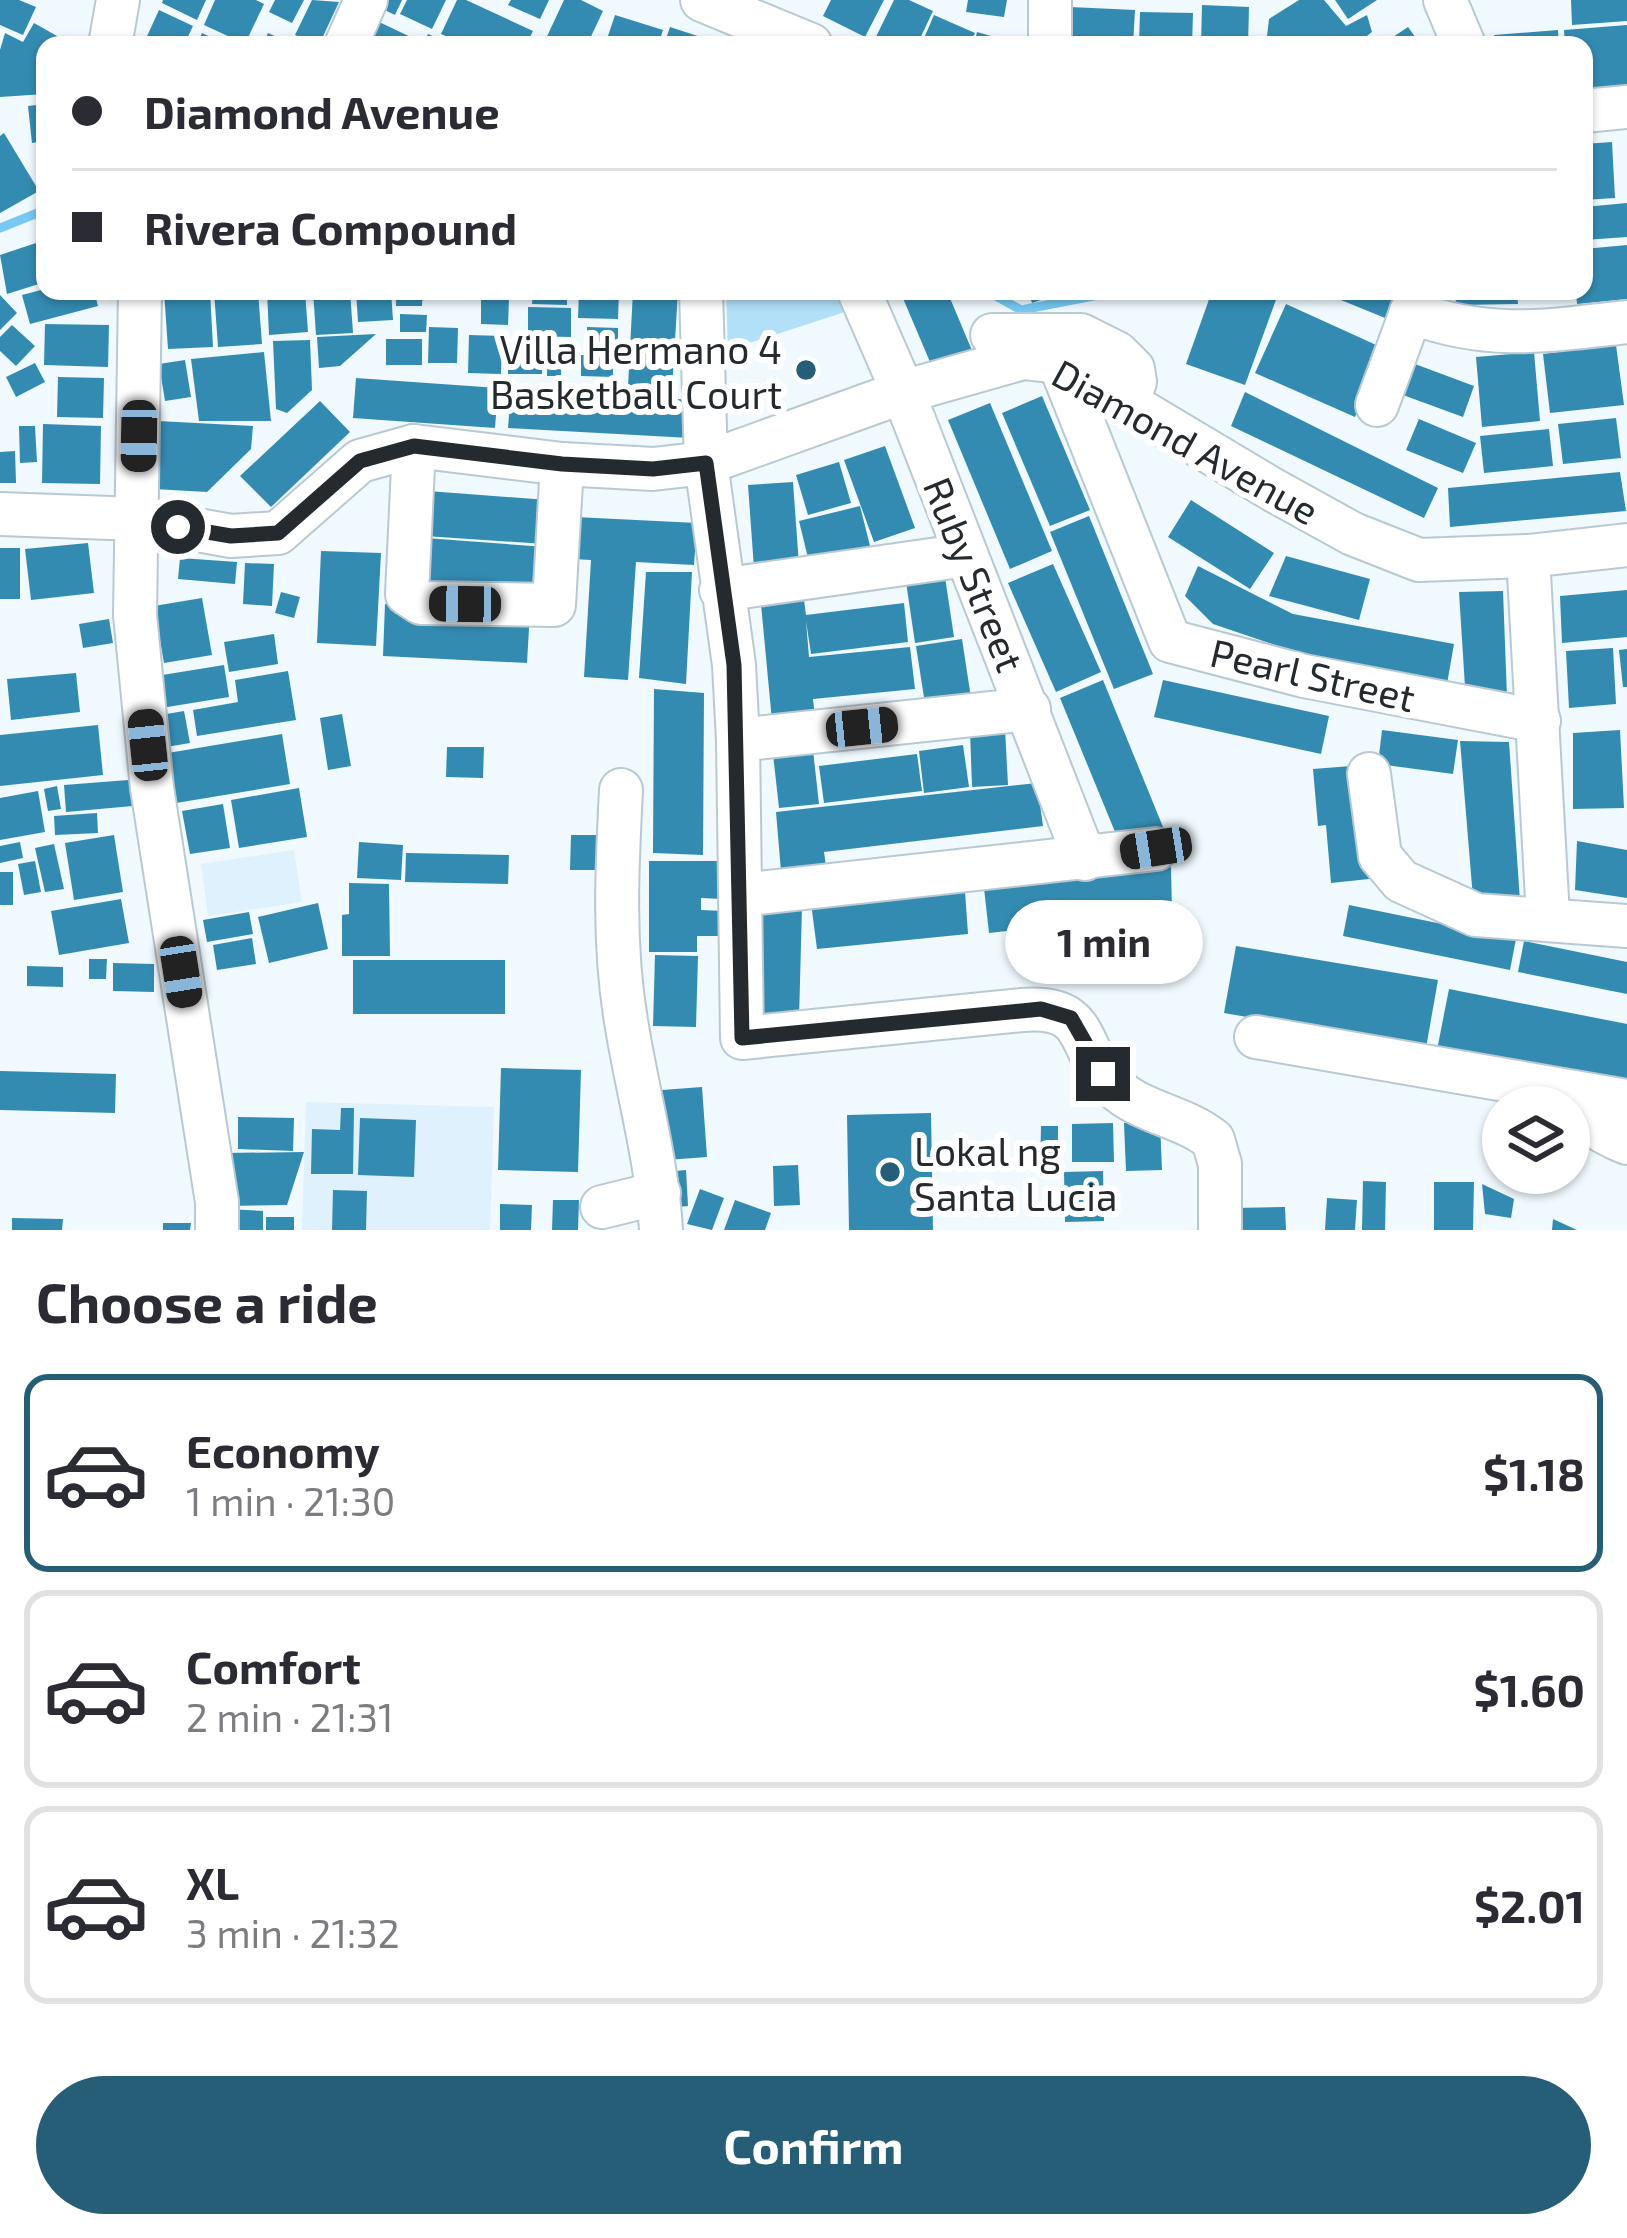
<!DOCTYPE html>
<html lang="en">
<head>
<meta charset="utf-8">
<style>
	:root { --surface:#fff; --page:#f7f7f7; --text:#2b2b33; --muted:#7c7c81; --line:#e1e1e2; --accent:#265e78 }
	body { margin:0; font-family:"Exo 2",sans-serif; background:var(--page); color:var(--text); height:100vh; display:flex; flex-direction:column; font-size:45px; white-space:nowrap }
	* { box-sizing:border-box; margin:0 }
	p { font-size:39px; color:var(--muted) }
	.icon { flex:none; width:66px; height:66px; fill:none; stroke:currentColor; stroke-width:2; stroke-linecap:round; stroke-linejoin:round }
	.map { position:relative; height:1230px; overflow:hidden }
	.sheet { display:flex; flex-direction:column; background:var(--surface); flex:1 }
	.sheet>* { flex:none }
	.top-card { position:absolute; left:36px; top:36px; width:1557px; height:264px; border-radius:24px; box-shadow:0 3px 9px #0004; display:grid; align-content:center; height:264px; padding:0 36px; background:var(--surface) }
	.buttons { position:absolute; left:1482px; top:1086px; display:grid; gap:24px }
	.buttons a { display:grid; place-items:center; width:108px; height:108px; border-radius:50%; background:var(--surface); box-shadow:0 3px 9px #0004; font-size:60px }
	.end { position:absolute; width:54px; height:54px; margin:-27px; border:15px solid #242a2d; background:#fff; box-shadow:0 0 0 6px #fff }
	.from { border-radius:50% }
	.bubble { position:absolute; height:84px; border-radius:42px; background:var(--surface); box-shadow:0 3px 9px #0004; font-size:39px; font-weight:700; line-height:84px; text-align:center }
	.car { position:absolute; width:36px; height:72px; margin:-36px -18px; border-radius:15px; box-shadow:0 0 9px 3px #0007; background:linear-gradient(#222 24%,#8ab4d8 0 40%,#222 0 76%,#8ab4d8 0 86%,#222 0) }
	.top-card b { display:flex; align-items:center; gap:42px; height:114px; font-size:45px }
	.top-card b+b { border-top:3px solid var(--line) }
	.top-card i { width:30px; height:30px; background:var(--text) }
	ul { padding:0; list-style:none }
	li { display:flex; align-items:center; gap:36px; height:198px; margin:0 24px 18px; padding:0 12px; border:6px solid var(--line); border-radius:24px }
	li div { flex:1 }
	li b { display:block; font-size:45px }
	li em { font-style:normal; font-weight:700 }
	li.active { border-color:var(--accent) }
	li>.icon { width:108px; height:108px; stroke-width:1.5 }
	h2 { padding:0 36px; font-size:54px; line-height:144px }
	.button { display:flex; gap:24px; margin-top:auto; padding:24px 36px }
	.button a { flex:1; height:138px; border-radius:72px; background:var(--accent); color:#fff; font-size:48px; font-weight:700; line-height:138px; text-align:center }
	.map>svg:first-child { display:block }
	.built { fill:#def1fc }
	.green { fill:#b2e0f9 }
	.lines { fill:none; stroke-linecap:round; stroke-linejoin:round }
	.stream { stroke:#75c9f3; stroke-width:9 }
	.building { fill:#348bb2 }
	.minor-casing { stroke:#b9c9d2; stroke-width:46 }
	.minor { stroke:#fff; stroke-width:42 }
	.route { stroke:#242a2d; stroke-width:15 }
	.poi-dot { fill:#265e78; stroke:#fff; stroke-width:4.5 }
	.labels { text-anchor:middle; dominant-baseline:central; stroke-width:12; stroke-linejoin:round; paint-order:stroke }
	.poi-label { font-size:39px; fill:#242a2d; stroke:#fff; text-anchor:end }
	.street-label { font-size:39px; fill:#242a2d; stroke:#fff }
</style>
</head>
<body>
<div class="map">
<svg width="1627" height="1230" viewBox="0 0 1627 1230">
	<rect width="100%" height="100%" fill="#eff9fe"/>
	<!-- built -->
	<g class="built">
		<polygon points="294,850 302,902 208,916 201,864"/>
		<polygon points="306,1102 494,1107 490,1230 302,1230"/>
	</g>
	<!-- green -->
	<polygon class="green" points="726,291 814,291 842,297 848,311 728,350"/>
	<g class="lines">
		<!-- stream -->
		<g class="stream">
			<polyline points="0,228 45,210"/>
			<polyline points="987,291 1021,310 1119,291"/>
		</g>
	</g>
	<!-- building -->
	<g class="building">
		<polygon points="0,0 19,0 36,7 23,35 0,25"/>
		<polygon points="163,0 206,0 197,20 162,3"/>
		<polygon points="215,0 256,0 264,4 245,44 204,25"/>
		<polygon points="275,0 304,0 292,23 269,12"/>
		<polygon points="312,0 339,2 319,45 295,35"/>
		<polygon points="377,0 402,0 395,15 374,5"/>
		<polygon points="407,0 446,0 432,29 400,14"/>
		<polygon points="457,0 466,0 533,31 526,45 466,45 441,34"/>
		<polygon points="511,0 549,0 540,19 508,5"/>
		<polygon points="564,0 581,0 603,11 587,45 543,45"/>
		<polygon points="831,0 884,0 865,37 823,16"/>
		<polygon points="894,0 909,0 933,11 917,45 872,45"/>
		<polygon points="968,0 1007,0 1004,17 966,12"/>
		<polygon points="1299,0 1324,0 1346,26 1367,15 1372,32 1355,45 1266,45 1269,19"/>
		<polygon points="1335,0 1377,0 1348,19"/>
		<polygon points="1571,0 1627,0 1627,21 1572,25"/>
		<polygon points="1202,5 1249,7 1248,45 1201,44"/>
		<polygon points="1070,7 1135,10 1133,45 1069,45"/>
		<polygon points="159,10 193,26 184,45 143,45"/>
		<polygon points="1140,12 1193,13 1192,45 1139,45"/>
		<polygon points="615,15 663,30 658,45 605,45"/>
		<polygon points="934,15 975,33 969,45 921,45"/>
		<polygon points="377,21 417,40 415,45 366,45"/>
		<polygon points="34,23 73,45 45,45 45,94 0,97 0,50 5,33 23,42"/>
		<polygon points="1627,25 1627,86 1584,89 1584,45 1565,45 1564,30"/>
		<polygon points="670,27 722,44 722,45 664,45"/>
		<polygon points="1408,27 1421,45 1381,45"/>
		<polygon points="1558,30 1559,45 1495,45 1494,35"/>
		<polygon points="977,32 1019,44 1019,45 974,45"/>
		<polygon points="202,33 228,45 197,45"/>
		<polygon points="268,33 294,45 263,45"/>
		<polygon points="428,34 453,45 422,45"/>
		<polygon points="45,104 45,141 32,143 28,106"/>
		<polygon points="4,133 39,191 0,213 0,136"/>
		<polygon points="1612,142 1615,198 1584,200 1584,144"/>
		<polygon points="1627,203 1627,237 1584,240 1584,207"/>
		<polygon points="45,240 45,282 7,294 0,255"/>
		<polygon points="1627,245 1627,299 1577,304 1576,291 1584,291 1584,249"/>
		<polygon points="45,289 94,291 98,306 30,324 22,295"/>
		<polygon points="164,291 210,291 213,347 168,349"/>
		<polygon points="214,291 258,291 262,344 218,347"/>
		<polygon points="267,291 305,291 308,332 269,335"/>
		<polygon points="313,291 350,291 353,333 316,335"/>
		<polygon points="356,291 391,291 393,320 358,322"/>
		<polygon points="396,291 423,291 422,306 396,306"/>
		<polygon points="533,291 567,291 567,305 532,304"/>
		<polygon points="579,291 619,291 618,319 578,318"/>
		<polygon points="633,291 678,291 672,390 628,387"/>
		<polygon points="915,291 947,291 976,360 936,376 902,296"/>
		<polygon points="1028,291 1064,291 1064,292 1032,303"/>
		<polygon points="1212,291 1259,291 1277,297 1245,385 1186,364"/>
		<polygon points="1345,291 1396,291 1385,318 1341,300"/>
		<polygon points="1455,291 1517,291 1518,304 1456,305"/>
		<polygon points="0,295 17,313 0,330"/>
		<polygon points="481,297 509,298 508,325 481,324"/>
		<polygon points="1286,304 1385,349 1355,417 1255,373"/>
		<polygon points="528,307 571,308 571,337 528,336"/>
		<polygon points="400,314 427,315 426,332 400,332"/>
		<polygon points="45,324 109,325 108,367 44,365"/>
		<polygon points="12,325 35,346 16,366 0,351 0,337"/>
		<polygon points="429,327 458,328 457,363 428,363"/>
		<polygon points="587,327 618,328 618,349 587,348"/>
		<polygon points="376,334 340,366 319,368 317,337"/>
		<polygon points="469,335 502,336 501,374 468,373"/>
		<rect x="386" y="339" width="36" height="26"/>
		<polygon points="310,340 312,390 287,413 276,409 273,341"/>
		<polygon points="508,341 542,342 542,374 508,374"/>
		<polygon points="548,341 562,341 561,376 547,376"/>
		<polygon points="1616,345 1624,405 1550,413 1543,354"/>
		<polygon points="264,352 271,421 199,421 191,359"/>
		<polygon points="1534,352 1540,421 1482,427 1476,357"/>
		<polygon points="581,355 613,356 613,377 581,376"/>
		<polygon points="185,360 191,397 165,401 159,364"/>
		<polygon points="35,363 45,382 16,397 6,377"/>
		<polygon points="1415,364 1474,386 1463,417 1403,395"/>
		<polygon points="58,377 104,378 103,418 57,417"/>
		<polygon points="356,378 498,388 495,428 353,418"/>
		<polygon points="511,389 693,400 690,438 508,428"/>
		<polygon points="1245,392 1438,488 1424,518 1231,426"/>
		<polygon points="1042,396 1090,510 1050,526 1002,413"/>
		<polygon points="320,401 350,432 271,507 240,476"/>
		<polygon points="990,403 1052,551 1010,569 948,420"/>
		<polygon points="1616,418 1621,458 1563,464 1558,424"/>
		<polygon points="1419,419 1476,443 1463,473 1406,450"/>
		<polygon points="158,421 253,426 251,449 207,492 154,489"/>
		<polygon points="43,424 101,426 100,484 42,483"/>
		<polygon points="19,426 35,426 37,462 20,463"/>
		<polygon points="1549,429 1553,466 1484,473 1480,436"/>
		<polygon points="885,446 915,528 874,542 844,460"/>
		<polygon points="15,451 16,483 0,483 0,452"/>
		<polygon points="839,462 851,503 808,515 796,475"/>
		<polygon points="1620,472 1626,511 1450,527 1448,488"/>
		<polygon points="793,482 799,565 754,568 748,485"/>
		<polygon points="428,491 548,500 545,544 425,536"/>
		<polygon points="1191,500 1274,553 1250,589 1168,537"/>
		<polygon points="860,506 870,546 809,562 799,521"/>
		<polygon points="1089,516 1153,674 1114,689 1050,532"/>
		<polygon points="575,517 697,523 694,565 636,562 628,680 584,677 591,560 573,559"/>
		<polygon points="425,538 546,547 543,591 422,583"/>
		<polygon points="88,543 94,593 31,600 25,549"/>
		<rect x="0" y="548" width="20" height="51"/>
		<polygon points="321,551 381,553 376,646 317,643"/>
		<polygon points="1286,556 1370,579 1359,620 1269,596"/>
		<polygon points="180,558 237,562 235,584 178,579"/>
		<polygon points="245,563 274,564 272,606 243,604"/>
		<polygon points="1053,564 1101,672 1056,692 1008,583"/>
		<polygon points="1198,566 1293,614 1454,644 1447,684 1313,658 1213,624 1185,596"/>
		<polygon points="646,572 692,572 686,684 639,678"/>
		<polygon points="945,577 954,637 915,643 906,582"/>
		<polygon points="1627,590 1627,637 1562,643 1560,596"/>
		<polygon points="1503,591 1507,697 1465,687 1459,592"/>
		<polygon points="281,592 300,597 294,618 275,613"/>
		<polygon points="202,598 212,655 164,663 154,606"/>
		<polygon points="804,600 806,615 904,603 908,642 811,654 806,621 809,657 910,647 915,689 813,699 815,717 772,721 761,604"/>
		<polygon points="385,604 530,611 527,663 383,656"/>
		<polygon points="109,619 113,643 83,648 79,624"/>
		<polygon points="274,634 278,664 229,672 224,642"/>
		<polygon points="962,639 971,698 925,704 916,646"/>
		<polygon points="1613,648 1616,704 1569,708 1566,651"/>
		<polygon points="1627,649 1627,687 1623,687 1619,650"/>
		<polygon points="224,665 229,697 155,709 150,677"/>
		<polygon points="288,671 296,720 197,736 193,710 238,702 235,680"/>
		<polygon points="76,673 80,712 11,720 7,679"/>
		<polygon points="1103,680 1163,827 1120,844 1060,698"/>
		<polygon points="1163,680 1329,716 1321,754 1154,717"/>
		<polygon points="654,689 704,693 703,855 653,853"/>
		<polygon points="184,711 190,743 160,748 155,716"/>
		<polygon points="342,714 351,766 328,770 320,718"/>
		<polygon points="98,725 103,775 0,786 0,735"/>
		<polygon points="1005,728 1008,785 972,787 970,730"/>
		<polygon points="1382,730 1458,740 1453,774 1378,764"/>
		<polygon points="1620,730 1624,808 1573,809 1573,733"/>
		<polygon points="282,734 290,784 158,806 150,756"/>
		<polygon points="1460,741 1509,742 1520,901 1473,898"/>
		<polygon points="963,745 969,787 924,793 919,751"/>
		<polygon points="447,747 484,747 483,778 446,777"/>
		<polygon points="813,750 819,804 779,808 773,754"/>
		<polygon points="917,754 922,791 824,803 819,766"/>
		<polygon points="1351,766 1363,823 1369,879 1331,883 1326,825 1318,826 1313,769"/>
		<polygon points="141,779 144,805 66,812 64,785"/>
		<polygon points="1037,783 1043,826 824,852 826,866 781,871 776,812"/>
		<polygon points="57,786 61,809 48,811 44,789"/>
		<polygon points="299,788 307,837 239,848 231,800"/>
		<polygon points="38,791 45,832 0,840 0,798"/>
		<polygon points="223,804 230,848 190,854 182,811"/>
		<polygon points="97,813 98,833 55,835 54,816"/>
		<polygon points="114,835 123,892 74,900 65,843"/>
		<polygon points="571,835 601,835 600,870 570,870"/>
		<polygon points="1577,841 1627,850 1627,898 1575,890"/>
		<polygon points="20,842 23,858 0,863 0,846"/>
		<polygon points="359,842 403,845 401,880 357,878"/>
		<polygon points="54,844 64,889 45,892 35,848"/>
		<polygon points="406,853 509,855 508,884 405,882"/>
		<polygon points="35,861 41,892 24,895 18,864"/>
		<polygon points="649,861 723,861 723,899 701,898 701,910 724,911 723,936 697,936 697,952 649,952"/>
		<polygon points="1171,867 1172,913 989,933 984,888"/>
		<rect x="0" y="872" width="13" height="33"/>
		<polygon points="349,883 389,884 390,956 342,956 342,915 349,914"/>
		<polygon points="965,891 968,934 817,949 811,903"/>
		<polygon points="121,899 129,943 59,955 51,911"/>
		<polygon points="318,903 328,949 269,963 258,917"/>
		<polygon points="1349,905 1516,939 1510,970 1343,936"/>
		<polygon points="802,907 799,1019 758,1021 760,911"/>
		<polygon points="249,912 253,934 207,942 203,920"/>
		<polygon points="252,938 256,964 217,970 213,945"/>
		<polygon points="1524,941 1627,962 1627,994 1518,972"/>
		<polygon points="1236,946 1438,980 1426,1048 1224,1013"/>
		<polygon points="655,955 698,956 696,1027 653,1026"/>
		<polygon points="89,959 107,959 106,979 89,979"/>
		<rect x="353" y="960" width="152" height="54"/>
		<polygon points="113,963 154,964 154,992 113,991"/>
		<polygon points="27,966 63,967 63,987 27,986"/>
		<polygon points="1449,989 1627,1024 1627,1087 1437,1050"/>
		<polygon points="501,1068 581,1070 578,1172 498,1170"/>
		<polygon points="0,1071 116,1074 115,1113 0,1110"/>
		<polygon points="702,1087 707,1157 667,1160 662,1090"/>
		<polygon points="341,1108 354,1108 353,1174 311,1174 312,1129 340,1130"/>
		<polygon points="931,1113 933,1230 849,1230 847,1115"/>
		<polygon points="238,1117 294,1118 293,1151 238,1149"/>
		<polygon points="360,1118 416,1120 414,1177 358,1175"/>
		<polygon points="1160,1122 1162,1170 1126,1171 1124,1123"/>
		<polygon points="1113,1123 1114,1162 1072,1162 1072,1124"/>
		<polygon points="1041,1126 1058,1126 1058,1172 1040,1172"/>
		<polygon points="304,1152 287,1205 224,1206 224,1153"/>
		<polygon points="798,1165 800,1205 774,1206 773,1166"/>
		<polygon points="686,1170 688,1206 668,1208 665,1172"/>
		<polygon points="1103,1171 1104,1221 1065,1222 1064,1172"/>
		<polygon points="1363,1181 1386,1182 1385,1230 1362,1230"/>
		<polygon points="1434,1182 1474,1182 1473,1230 1434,1230"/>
		<polygon points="1482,1184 1514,1199 1511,1218 1485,1214"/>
		<polygon points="700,1189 724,1198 712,1230 687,1224"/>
		<polygon points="333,1190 367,1191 366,1230 332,1230"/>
		<polygon points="1327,1198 1357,1200 1355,1230 1325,1230"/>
		<polygon points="553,1200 579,1200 578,1230 552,1230"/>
		<polygon points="735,1200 771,1213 765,1230 724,1230"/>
		<polygon points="500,1204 532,1205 531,1230 500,1230"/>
		<polygon points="1285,1207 1286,1230 1234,1230 1234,1208"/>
		<polygon points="226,1209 263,1211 263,1230 226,1230"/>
		<rect x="266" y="1217" width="28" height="13"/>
		<polygon points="12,1218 63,1219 62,1230 12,1230"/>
		<polygon points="1553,1219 1577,1230 1552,1230"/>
		<polygon points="163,1223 191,1223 190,1230 163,1230"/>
	</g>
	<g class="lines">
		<defs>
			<g id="minor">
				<polyline points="702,0 811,45"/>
				<polyline points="1050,0 1050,45"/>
				<polyline points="1445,0 1464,45"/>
				<polyline points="110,45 118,0"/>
				<polyline points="346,45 366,0"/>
				<polyline points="1584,111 1627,107"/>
				<polyline points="140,291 135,615 152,788 217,1202 217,1230"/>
				<path d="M701 291 706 463 734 665 738 740 742 1038 1022 1010C1094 1004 1075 1050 1114 1087 1141 1113 1184 1116 1213 1140L1220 1164V1230"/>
				<polyline points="859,291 903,392 1085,859"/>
				<path d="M1411 312C1488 341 1548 331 1627 322"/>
				<polyline points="992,335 1081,335 1117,353 1133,369 1135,382 1127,399"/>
				<polyline points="1059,362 1170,641 1304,676 1539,721"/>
				<polyline points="1377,405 1419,291"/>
				<polyline points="414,446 407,594 421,603 554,605 562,464"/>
				<polyline points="0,514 138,519 231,536 278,533 360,461 414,446 562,464 653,469 706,463 903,392 1023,358 1059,362 1275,491 1353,534 1419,560 1528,556 1627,545"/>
				<polyline points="1528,556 1548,917"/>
				<polyline points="721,590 966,555"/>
				<polyline points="738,740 1029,709"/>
				<polyline points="1369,774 1380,856 1401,881 1476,915 1627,926"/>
				<path d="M621 790C617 868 613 943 626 1021 637 1091 657 1159 661 1230"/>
				<polyline points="741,895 1156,849"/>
				<polyline points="1256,1037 1627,1101"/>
				<path d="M1573 1092C1580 1122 1601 1132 1627 1143"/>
				<polyline points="602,1207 659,1193"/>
			</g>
		</defs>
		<!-- minor casing -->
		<use href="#minor" class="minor-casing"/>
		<!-- minor -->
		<use href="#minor" class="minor"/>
	</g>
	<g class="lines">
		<!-- route -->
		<polyline class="route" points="178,527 231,536 278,533 360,461 414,446 562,464 653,469 706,463 734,665 742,1038 1041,1009 1071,1018 1103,1074"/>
	</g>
	<!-- markers -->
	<g class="poi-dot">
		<circle cx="806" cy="370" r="12"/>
		<circle cx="890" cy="1172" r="12"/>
	</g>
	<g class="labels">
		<!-- poi labels -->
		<g class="poi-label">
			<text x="782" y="348">Villa Hermano 4<tspan x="782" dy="45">Basketball Court</tspan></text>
			<text x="914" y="1150" text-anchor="start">Lokal ng<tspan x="914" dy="45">Santa Lucia</tspan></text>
		</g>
		<!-- street labels -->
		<g class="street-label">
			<text transform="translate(1186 441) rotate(29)">Diamond Avenue</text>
			<text transform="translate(975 574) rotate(68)">Ruby Street</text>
			<text transform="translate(1313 674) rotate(13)">Pearl Street</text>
		</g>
	</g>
</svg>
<div class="buttons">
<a><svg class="icon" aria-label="layers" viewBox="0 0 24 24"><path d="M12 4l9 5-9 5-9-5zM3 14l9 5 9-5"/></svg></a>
</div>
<i class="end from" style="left:178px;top:527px"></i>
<i class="end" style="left:1103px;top:1074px"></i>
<div class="bubble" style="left:1005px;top:900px;width:198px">1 min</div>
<i class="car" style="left:139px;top:436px;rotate:181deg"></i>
<i class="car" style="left:465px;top:604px;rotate:271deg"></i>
<i class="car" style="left:862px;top:727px;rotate:84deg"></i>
<i class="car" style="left:148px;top:745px;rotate:354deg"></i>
<i class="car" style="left:1156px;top:848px;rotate:261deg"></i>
<i class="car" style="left:181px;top:972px;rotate:171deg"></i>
<div class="top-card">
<b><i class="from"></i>Diamond Avenue</b>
<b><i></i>Rivera Compound</b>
</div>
</div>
<section class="sheet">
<h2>Choose a ride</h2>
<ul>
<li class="active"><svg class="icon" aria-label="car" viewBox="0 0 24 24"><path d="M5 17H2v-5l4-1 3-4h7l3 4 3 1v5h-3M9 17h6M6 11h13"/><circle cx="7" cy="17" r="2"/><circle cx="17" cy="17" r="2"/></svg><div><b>Economy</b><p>1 min · 21:30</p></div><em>$1.18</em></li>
<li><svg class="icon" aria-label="car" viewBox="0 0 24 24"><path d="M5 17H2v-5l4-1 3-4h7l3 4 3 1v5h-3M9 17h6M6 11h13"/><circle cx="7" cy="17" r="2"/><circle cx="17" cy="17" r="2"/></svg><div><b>Comfort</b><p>2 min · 21:31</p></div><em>$1.60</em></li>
<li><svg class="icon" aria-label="car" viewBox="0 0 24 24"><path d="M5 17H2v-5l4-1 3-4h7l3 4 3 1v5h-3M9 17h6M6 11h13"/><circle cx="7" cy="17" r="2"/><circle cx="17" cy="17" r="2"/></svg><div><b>XL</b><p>3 min · 21:32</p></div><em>$2.01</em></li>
</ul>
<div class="button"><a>Confirm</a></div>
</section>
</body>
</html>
